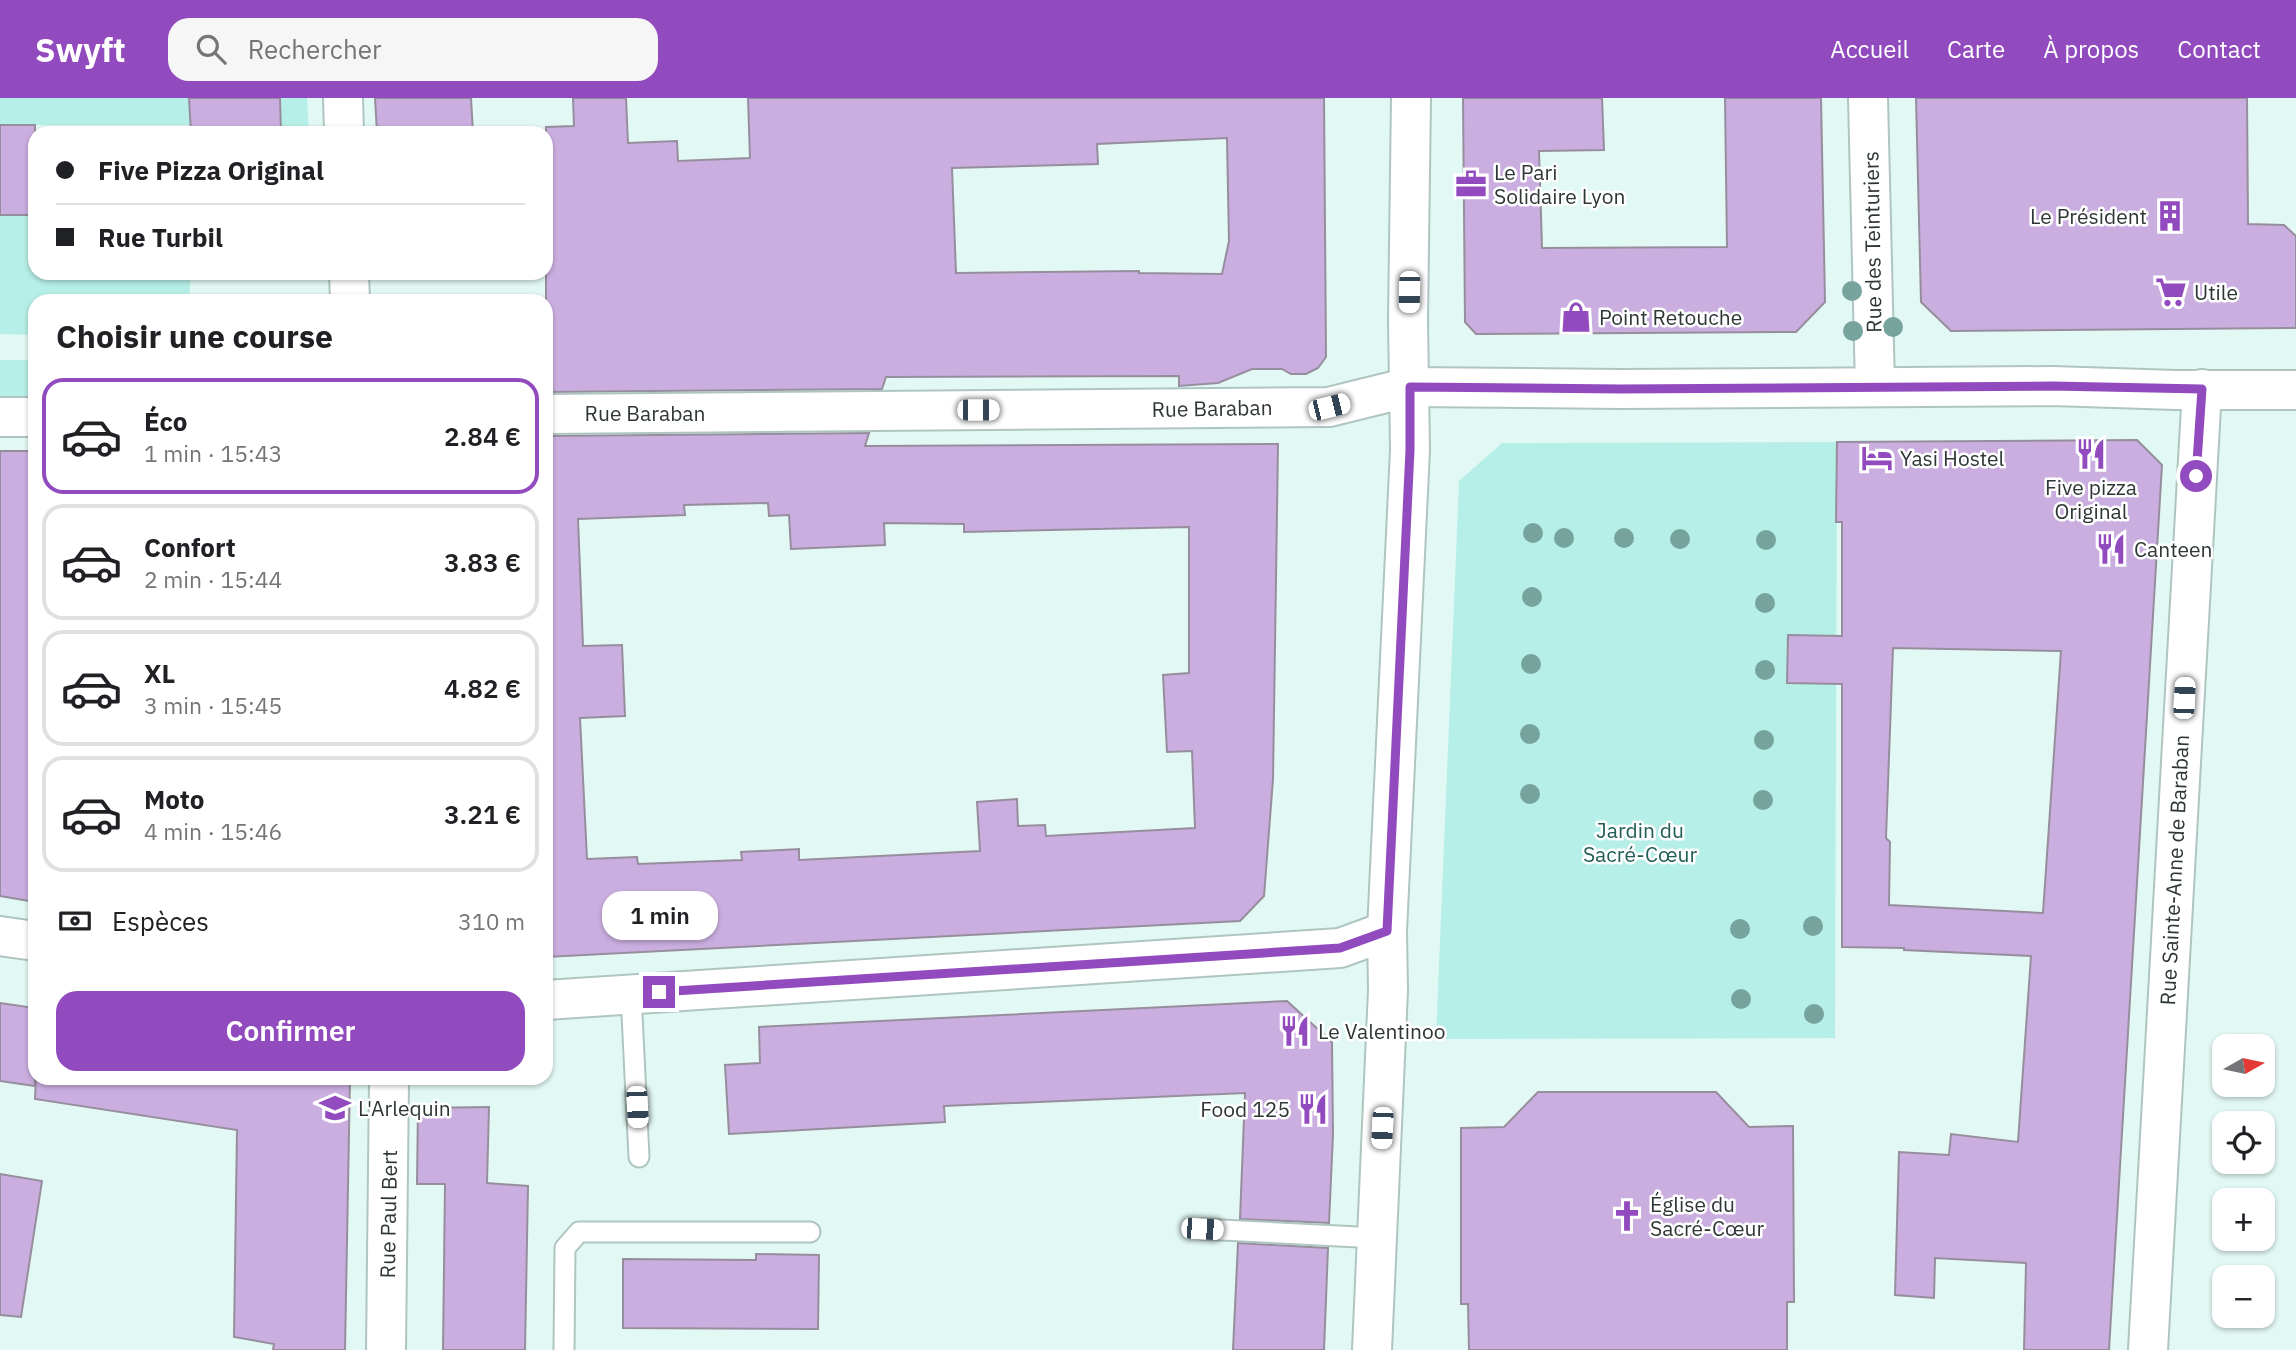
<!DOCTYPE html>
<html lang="fr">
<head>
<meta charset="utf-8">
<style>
	:root { --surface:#fff; --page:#f6f6f6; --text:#202124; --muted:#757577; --line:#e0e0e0; --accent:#924bbf }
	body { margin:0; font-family:"IBM Plex Sans",sans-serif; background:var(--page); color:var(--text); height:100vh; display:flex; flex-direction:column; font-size:26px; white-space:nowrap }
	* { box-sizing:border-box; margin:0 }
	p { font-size:23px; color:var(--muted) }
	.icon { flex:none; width:38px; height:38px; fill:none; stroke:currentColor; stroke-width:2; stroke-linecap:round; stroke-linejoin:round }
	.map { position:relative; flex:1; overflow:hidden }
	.details { position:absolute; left:28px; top:196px; width:525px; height:791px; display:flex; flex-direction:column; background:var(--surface); border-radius:21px; box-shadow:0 2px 5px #0004 }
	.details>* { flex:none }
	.hud { position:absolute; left:28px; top:28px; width:525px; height:154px; border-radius:21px; box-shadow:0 2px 5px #0004; display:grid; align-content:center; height:154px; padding:0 28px; background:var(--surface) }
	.needle { width:46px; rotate:81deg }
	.buttons { position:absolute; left:2212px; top:936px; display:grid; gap:14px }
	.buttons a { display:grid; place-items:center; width:63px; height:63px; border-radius:14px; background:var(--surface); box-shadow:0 2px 5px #0004; font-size:35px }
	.end { position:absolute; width:32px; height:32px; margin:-16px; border:9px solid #924bbf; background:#fff; box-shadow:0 0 0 4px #fff }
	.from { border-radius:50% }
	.bubble { position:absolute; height:49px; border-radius:21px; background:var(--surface); box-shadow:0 2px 5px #0004; font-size:23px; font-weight:600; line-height:49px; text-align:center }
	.car { position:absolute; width:21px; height:42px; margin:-21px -10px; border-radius:9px; box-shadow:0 0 5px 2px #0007; background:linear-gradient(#fff 24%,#345 0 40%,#fff 0 76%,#345 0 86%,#fff 0) }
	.hud b { display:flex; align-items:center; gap:24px; height:66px; font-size:26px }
	.hud b+b { border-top:2px solid var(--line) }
	.hud i { width:18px; height:18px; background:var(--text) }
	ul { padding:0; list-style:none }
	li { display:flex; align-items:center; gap:21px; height:116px; margin:0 14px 10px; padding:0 14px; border:4px solid var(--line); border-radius:21px }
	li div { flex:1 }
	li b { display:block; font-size:26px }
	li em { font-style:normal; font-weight:600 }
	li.on { border-color:var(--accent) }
	li>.icon { width:63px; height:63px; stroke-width:1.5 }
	h2 { padding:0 28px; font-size:32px; line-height:84px }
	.pay { display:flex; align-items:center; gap:18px; height:77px; padding:0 28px; font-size:26px }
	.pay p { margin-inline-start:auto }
	.cta { display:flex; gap:14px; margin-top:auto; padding:14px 28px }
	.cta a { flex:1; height:80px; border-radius:21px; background:var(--accent); color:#fff; font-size:28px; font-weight:600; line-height:80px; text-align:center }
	header { display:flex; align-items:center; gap:42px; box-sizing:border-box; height:98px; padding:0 35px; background:var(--accent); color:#fff }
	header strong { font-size:33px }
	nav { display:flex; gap:38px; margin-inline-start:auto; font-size:24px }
	.search { width:490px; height:63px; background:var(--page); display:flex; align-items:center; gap:18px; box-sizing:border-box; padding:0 24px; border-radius:21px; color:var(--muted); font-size:26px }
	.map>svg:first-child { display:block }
	.green { fill:#b6efe7 }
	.building { fill:#caaee0; stroke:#968e9d; stroke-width:2; fill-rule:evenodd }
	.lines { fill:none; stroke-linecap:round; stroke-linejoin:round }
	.lane-casing { stroke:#afc5c1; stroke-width:23 }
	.street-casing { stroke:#afc5c1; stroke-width:42 }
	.lane { stroke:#fff; stroke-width:19 }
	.street { stroke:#fff; stroke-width:38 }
	.tree { fill:#77a39d }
	.route { stroke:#924bbf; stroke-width:9 }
	.labels { text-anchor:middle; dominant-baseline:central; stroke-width:5; stroke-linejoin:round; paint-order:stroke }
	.poi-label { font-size:21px; fill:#2f3736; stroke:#fff; text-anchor:start }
	.street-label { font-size:21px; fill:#2f3736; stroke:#fff }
	.park-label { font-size:21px; fill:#205e56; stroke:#fff }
</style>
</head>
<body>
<header>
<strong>Swyft</strong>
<div class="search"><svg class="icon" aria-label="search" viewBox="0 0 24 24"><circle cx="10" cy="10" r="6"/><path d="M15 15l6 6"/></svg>Rechercher</div>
<nav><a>Accueil</a><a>Carte</a><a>À propos</a><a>Contact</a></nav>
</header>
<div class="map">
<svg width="2296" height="1252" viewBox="0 0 2296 1252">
	<rect width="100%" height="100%" fill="#e2f8f4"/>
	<!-- green -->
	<g class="green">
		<polygon points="0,0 190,0 191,27 0,27"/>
		<polygon points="280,0 307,0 309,35 281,35"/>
		<polygon points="0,117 35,117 35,175 191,175 189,203 35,203 35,237 0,236"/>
		<rect x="0" y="262" width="35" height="38"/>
		<polygon points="1837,344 1835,940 1436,941 1459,383 1502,345"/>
	</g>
	<!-- building -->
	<g class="building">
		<polygon points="189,0 280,0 281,35 191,35"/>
		<polygon points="375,0 471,0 473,35 377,35"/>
		<path d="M573 0H626L628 45 677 43 678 63 750 60 748 0H1324L1326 259 1318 270 1306 276H1291L1282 271H1252L1218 285 1179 288V278L886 279 882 291 546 294V29L574 28ZM1227 40 1229 143 1222 176 1139 175V173L956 175 952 70 1098 66 1097 46Z"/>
		<polygon points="1463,0 1602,0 1604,52 1539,53 1542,150 1727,149 1725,0 1821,0 1825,204 1796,234 1476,236 1465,224"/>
		<polygon points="1916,0 2247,0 2248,126 2284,127 2296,138 2296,230 1951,233 1921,204"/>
		<rect x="0" y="27" width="35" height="90"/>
		<path d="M869 335 865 348 1278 346 1273 681 1264 798 1240 823 546 859V338ZM768 405 769 418 789 417 791 451 885 447 884 425 964 426V434L1189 429V575L1163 577 1167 654 1192 653 1195 730 1046 738 1045 727 1018 728 1017 701 977 704 980 753 799 762V751L741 754 742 762 638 766 637 759 587 761 580 620 625 618 622 547 583 548 578 421 685 417 684 407Z"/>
		<path d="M2137 342 2162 367 2109 1252H2024L2026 1165 1935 1160 1934 1200 1895 1197 1899 1054 1949 1057 1951 1036 2018 1044 2031 858 1904 852V850L1842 849V586L1787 585 1788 537 1842 538V424H1836L1837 344ZM1893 550 2061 553 2043 815 1889 807 1890 744 1886 740Z"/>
		<polygon points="0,353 35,353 35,804 0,798"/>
		<polygon points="1287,903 1332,944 1333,1036 1329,1125 1240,1121 1245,995 944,1008 945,1024 729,1036 725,967 760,965 759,929"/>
		<polygon points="0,905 35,910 35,988 0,983"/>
		<polygon points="36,980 350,980 345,1252 273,1252 274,1246 234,1239 237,1032 35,1001"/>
		<polygon points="1538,994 1716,994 1749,1029 1793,1028 1794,1204 1787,1204 1787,1252 1469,1252 1468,1206 1461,1206 1461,1030 1504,1029"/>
		<polygon points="489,1009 487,1085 528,1088 525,1252 443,1252 445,1086 417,1086 418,1010"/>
		<polygon points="0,1076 42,1083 21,1219 0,1217"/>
		<polygon points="1238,1145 1328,1150 1324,1252 1233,1252"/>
		<polygon points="756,1156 819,1157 818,1231 623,1230 623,1161 756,1162"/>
	</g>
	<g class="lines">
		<defs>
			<g id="lane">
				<polyline points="631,896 639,1059"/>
				<polyline points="1202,1131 1377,1140"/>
				<polyline points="564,1252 565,1150 579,1134 810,1134"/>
			</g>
			<g id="street">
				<polyline points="343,0 344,35"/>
				<polyline points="1868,0 1875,289"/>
				<polyline points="349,175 350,203"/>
				<polyline points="546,316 1329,309 1410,289 1621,291 2052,288 2176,292 2296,292"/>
				<polyline points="0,319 35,319"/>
				<polyline points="0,838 35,843"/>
				<polyline points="546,902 1340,850 1387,833"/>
				<polyline points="386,1252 389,980"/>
				<polyline points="1372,1252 1388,892 1387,833 1410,352 1408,222 1411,0"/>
				<polyline points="2148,1252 2202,291"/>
			</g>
		</defs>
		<!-- lane casing -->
		<use href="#lane" class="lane-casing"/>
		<!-- street casing -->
		<use href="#street" class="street-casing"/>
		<!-- lane -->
		<use href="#lane" class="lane"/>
		<!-- street -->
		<use href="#street" class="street"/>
	</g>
	<!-- trees -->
	<g class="tree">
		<circle cx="1852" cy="193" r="10"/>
		<circle cx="1893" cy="229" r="10"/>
		<circle cx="1853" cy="233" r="10"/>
		<circle cx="1533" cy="435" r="10"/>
		<circle cx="1564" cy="440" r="10"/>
		<circle cx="1624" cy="440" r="10"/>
		<circle cx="1680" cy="441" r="10"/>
		<circle cx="1766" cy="442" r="10"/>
		<circle cx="1532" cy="499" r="10"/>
		<circle cx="1765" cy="505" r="10"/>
		<circle cx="1531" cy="566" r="10"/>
		<circle cx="1765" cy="572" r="10"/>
		<circle cx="1530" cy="636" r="10"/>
		<circle cx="1764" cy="642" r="10"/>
		<circle cx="1530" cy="696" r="10"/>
		<circle cx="1763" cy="702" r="10"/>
		<circle cx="1813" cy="828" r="10"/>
		<circle cx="1740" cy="831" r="10"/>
		<circle cx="1741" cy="901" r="10"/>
		<circle cx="1814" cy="916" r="10"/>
	</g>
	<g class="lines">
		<!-- route -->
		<polyline class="route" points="659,894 1340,850 1387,833 1410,352 1410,289 1621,291 2052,288 2202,291 2196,378"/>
	</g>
	<!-- icons -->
	<defs>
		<symbol id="office-bare" viewBox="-9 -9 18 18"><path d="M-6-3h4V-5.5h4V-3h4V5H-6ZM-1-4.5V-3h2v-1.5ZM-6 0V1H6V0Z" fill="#924bbf" stroke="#fff" stroke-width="2.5" paint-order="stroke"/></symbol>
		<symbol id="building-bare" viewBox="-9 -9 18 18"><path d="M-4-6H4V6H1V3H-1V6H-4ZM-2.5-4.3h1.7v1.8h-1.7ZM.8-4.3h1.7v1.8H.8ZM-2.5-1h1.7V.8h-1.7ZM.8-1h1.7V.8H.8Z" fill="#924bbf" stroke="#fff" stroke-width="2.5" paint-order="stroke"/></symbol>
		<symbol id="supermarket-bare" viewBox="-9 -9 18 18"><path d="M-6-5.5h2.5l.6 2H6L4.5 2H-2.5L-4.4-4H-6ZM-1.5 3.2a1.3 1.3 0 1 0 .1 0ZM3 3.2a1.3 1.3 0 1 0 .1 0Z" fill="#924bbf" stroke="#fff" stroke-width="2.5" paint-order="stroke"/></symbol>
		<symbol id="shop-bare" viewBox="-9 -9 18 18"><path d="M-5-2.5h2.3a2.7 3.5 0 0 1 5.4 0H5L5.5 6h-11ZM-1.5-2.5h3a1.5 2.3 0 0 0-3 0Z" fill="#924bbf" stroke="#fff" stroke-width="2.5" paint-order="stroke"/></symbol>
		<symbol id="restaurant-bare" viewBox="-9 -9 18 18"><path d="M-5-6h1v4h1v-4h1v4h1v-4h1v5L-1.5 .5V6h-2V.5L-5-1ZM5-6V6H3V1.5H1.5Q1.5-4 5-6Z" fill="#924bbf" stroke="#fff" stroke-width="2.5" paint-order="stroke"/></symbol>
		<symbol id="hotel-bare" viewBox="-9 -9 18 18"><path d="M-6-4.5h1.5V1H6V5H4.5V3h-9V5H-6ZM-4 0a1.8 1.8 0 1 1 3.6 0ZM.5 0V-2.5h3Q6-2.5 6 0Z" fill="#924bbf" stroke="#fff" stroke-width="2.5" paint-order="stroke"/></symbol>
		<symbol id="school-bare" viewBox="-9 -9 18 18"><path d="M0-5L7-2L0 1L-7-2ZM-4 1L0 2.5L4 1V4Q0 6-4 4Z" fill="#924bbf" stroke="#fff" stroke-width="2.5" paint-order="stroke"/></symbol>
		<symbol id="church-bare" viewBox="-9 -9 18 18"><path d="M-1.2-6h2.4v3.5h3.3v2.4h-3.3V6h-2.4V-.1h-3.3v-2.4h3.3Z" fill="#924bbf" stroke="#fff" stroke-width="2.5" paint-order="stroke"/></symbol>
	</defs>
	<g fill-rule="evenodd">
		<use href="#office-bare" x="1449" y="64" width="44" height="44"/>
		<use href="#building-bare" x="2148" y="96" width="44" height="44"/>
		<use href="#supermarket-bare" x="2149" y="172" width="44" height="44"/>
		<use href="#shop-bare" x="1554" y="197" width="44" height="44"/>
		<use href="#restaurant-bare" x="2069" y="334" width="44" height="44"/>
		<use href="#hotel-bare" x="1855" y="338" width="44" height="44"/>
		<use href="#restaurant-bare" x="2089" y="429" width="44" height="44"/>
		<use href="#restaurant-bare" x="1273" y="911" width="44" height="44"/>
		<use href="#school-bare" x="313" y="988" width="44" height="44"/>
		<use href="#restaurant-bare" x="1291" y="989" width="44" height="44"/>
		<use href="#church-bare" x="1605" y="1096" width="44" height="44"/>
	</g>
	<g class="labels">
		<!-- poi labels -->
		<g class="poi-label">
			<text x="1494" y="74">Le Pari<tspan x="1494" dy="24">Solidaire Lyon</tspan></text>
			<text x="2147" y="118" text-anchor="end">Le Président</text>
			<text x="2194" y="194">Utile</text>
			<text x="1599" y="219">Point Retouche</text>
			<text x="1900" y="360">Yasi Hostel</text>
			<text x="2091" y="389" text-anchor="middle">Five pizza<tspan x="2091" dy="24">Original</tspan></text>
			<text x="2134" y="451">Canteen</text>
			<text x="1318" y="933">Le Valentinoo</text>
			<text x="358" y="1010">L'Arlequin</text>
			<text x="1290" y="1011" text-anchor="end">Food 125</text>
			<text x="1650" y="1106">Église du<tspan x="1650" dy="24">Sacré-Cœur</tspan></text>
		</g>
		<!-- street labels -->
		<g class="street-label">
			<text transform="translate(1872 144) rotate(-91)">Rue des Teinturiers</text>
			<text transform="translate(1212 310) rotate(-1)">Rue Baraban</text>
			<text x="645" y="315">Rue Baraban</text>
			<text transform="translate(2174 772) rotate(-87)">Rue Sainte-Anne de Baraban</text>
			<text transform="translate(388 1116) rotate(-89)">Rue Paul Bert</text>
		</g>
		<!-- park labels -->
		<g class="park-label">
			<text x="1640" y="732">Jardin du<tspan x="1640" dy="24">Sacré-Cœur</tspan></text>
		</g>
	</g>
</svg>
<div class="buttons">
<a><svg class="needle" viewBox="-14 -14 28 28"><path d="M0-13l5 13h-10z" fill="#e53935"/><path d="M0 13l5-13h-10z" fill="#757577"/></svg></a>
<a><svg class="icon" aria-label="locate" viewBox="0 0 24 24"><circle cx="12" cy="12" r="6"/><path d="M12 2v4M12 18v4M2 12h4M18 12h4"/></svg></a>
<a>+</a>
<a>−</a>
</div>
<i class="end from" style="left:2196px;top:378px"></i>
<i class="end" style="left:659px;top:894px"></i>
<div class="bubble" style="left:602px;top:793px;width:116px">1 min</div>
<i class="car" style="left:1409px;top:194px;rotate:181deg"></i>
<i class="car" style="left:1329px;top:309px;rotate:76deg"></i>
<i class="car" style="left:978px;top:312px;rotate:90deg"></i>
<i class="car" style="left:2184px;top:600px;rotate:3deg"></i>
<i class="car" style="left:637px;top:1009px;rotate:177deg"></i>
<i class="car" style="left:1382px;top:1030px;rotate:183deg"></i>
<i class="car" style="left:1202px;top:1131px;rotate:93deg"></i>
<div class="hud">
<b><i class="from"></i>Five Pizza Original</b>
<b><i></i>Rue Turbil</b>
</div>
<section class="details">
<h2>Choisir une course</h2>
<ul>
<li class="on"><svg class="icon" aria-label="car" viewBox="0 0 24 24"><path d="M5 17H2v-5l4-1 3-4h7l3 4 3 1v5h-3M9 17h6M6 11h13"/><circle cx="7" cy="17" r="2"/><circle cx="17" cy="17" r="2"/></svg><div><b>Éco</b><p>1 min · 15:43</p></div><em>2.84 €</em></li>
<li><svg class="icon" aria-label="car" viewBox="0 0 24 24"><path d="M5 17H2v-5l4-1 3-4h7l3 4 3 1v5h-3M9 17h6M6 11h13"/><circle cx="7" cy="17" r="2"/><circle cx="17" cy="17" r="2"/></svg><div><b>Confort</b><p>2 min · 15:44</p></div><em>3.83 €</em></li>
<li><svg class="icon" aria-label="car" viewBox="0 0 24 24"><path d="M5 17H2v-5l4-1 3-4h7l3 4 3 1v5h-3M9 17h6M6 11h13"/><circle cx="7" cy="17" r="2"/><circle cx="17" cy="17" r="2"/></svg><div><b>XL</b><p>3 min · 15:45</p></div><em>4.82 €</em></li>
<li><svg class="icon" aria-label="car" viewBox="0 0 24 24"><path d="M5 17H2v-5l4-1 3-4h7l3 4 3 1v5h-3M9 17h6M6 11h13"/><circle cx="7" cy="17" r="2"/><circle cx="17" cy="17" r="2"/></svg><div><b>Moto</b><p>4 min · 15:46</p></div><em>3.21 €</em></li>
</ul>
<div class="pay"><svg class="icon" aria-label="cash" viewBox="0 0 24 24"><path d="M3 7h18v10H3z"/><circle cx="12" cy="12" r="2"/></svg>Espèces<p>310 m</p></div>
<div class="cta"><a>Confirmer</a></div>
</section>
</div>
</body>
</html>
